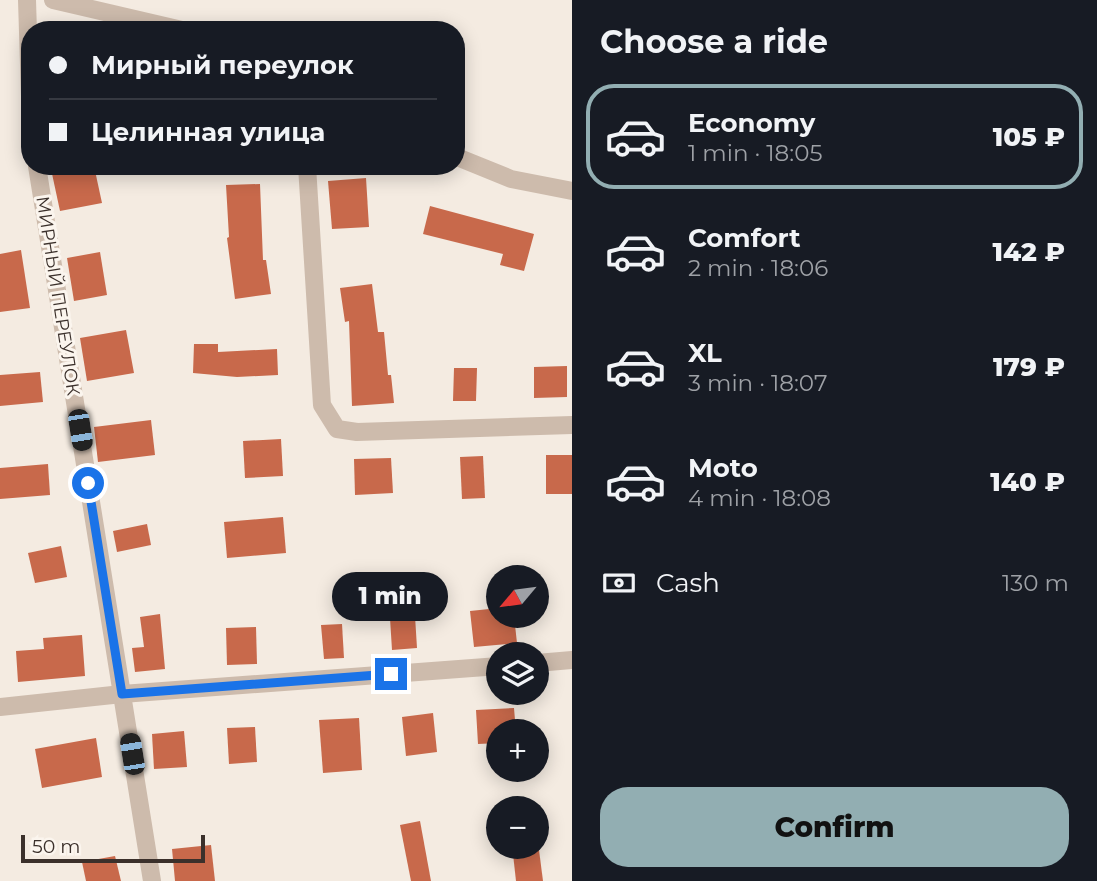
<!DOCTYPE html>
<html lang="en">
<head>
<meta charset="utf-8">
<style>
	:root { --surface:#171b24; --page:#242831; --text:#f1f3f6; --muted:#9ea1a6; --line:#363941; --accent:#92aeb2 }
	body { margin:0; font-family:Montserrat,sans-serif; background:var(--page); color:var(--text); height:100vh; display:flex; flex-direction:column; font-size:26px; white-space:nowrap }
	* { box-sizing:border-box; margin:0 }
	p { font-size:23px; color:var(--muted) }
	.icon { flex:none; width:38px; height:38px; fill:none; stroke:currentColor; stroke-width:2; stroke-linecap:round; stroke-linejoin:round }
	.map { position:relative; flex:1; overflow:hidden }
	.drawer { display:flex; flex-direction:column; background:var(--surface); width:525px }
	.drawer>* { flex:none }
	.top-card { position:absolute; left:21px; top:21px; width:444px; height:154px; border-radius:28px; box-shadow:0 4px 18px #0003; display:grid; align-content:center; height:154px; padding:0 28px; background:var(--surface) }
	.needle { width:46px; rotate:241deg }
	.controls { position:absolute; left:486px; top:565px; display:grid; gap:14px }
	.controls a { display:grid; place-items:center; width:63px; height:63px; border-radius:50%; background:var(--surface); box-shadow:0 4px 18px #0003; font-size:35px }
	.scale { position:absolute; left:21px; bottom:18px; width:184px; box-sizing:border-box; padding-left:7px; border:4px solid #3b302b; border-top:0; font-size:19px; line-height:24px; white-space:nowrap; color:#3b302b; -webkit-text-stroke:5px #fbf5ee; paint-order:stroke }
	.end { position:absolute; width:32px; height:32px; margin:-16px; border:9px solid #1a73e8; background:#fff; box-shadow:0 0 0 4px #fff }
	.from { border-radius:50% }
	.bubble { position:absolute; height:49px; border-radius:24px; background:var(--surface); box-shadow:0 4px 18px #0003; font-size:23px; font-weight:800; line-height:49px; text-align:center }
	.car { position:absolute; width:21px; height:42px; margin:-21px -10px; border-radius:9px; box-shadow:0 0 5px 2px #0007; background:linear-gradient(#222 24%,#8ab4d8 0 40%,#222 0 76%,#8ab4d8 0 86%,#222 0) }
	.top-card b { display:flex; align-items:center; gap:24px; height:66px; font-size:26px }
	.top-card b+b { border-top:2px solid var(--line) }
	.top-card i { width:18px; height:18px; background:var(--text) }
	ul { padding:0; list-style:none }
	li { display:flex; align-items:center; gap:21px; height:105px; margin:0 14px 10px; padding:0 14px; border:4px solid transparent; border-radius:28px }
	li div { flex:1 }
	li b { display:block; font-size:26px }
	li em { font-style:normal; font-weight:800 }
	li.selected { border-color:var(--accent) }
	li>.icon { width:63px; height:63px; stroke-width:1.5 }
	h2 { padding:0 28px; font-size:32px; line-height:84px }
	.pay { display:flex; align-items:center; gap:18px; height:77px; padding:0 28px; font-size:26px }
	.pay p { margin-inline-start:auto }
	.primary-button { display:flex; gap:14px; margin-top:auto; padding:14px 28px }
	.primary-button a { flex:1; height:80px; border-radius:28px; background:var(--accent); color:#111; font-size:28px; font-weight:800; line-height:80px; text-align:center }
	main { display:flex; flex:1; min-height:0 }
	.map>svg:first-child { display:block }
	.building { fill:#c8694b }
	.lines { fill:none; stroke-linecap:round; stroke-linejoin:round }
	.minor { stroke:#cdbbac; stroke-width:18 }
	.route { stroke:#1a73e8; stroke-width:9 }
	.labels { text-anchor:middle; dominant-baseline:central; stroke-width:6; stroke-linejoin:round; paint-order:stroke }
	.street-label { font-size:18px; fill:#3b302b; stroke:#fbf5ee }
</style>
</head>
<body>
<main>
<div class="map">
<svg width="572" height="881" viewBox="0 0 572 881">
	<rect width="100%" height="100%" fill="#f4ebe1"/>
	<!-- building -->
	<g class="building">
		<polygon points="64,166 94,166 102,203 60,211 51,169"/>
		<polygon points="366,178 369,227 332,229 328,181"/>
		<polygon points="260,184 263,260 266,260 271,294 235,299 227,238 229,237 226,185"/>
		<polygon points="430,206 534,234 524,271 500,265 503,254 423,234"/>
		<polygon points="21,250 30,308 0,312 0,254"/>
		<polygon points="100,252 107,295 74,301 67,258"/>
		<polygon points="372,284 378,332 384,332 388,375 391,375 394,403 352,406 349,321 345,322 340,288"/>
		<polygon points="126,330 134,373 87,381 80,338"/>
		<polygon points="194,344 218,344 218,352 277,349 278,375 237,377 193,373"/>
		<polygon points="567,366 567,397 534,398 534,367"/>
		<polygon points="454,368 477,368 476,401 453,401"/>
		<polygon points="40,372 43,402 0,406 0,375"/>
		<polygon points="151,420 155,455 98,462 94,427"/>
		<polygon points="281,439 283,476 245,478 243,441"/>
		<rect x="546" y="455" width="26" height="39"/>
		<polygon points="483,456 485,498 462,499 460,457"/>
		<polygon points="391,458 393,493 355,495 354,459"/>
		<polygon points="48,464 50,495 0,499 0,468"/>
		<polygon points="283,517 286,553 227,558 224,522"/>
		<polygon points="147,524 151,545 117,552 113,531"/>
		<polygon points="61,546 67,577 35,583 28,553"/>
		<polygon points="499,608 499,616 514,616 517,643 474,647 470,611"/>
		<polygon points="160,614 165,669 135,672 132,648 144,647 140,617"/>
		<polygon points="415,616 417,648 392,650 390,618"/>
		<polygon points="342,624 344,658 324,659 321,625"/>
		<polygon points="256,627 257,664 227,665 226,628"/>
		<polygon points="82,635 85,676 18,682 16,651 44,649 43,638"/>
		<polygon points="514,708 516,732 499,732 499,743 478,744 476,710"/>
		<polygon points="433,713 437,752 406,756 402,717"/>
		<polygon points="359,718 362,770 323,773 319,720"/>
		<polygon points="255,727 257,762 229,764 227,728"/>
		<polygon points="184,731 187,767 154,769 152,734"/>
		<polygon points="96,738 102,777 42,788 35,749"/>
		<polygon points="420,821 431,881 411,881 400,825"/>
		<polygon points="211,845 215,881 175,881 172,849"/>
		<polygon points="539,850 543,881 516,881 513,854"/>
		<polygon points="115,856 121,881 86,881 82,862"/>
	</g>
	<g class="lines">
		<!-- minor -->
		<g class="minor">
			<polyline points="27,0 30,97"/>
			<polyline points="53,0 182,30"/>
			<polyline points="457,157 511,179 572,191"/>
			<polyline points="37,166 152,881"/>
			<polyline points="307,166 322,405 337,429 357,432 572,425"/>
			<polyline points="537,663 572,660"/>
			<polyline points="0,707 122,694 499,666"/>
		</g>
	</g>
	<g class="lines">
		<!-- route -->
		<polyline class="route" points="88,483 122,694 391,674"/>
	</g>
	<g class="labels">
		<!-- street labels -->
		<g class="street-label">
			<text transform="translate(58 296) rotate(81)">МИРНЫЙ ПЕРЕУЛОК</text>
		</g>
	</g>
</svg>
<div class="controls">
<a><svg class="needle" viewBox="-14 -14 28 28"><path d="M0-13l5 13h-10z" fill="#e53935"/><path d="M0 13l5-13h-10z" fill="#9ea1a6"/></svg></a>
<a><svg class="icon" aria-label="layers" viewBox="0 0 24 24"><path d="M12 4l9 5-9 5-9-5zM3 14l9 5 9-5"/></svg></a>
<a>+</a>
<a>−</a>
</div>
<div class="scale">50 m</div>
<i class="end from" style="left:88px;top:483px"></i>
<i class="end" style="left:391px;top:674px"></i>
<div class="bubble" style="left:332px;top:572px;width:116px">1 min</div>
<i class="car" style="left:80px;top:430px;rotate:171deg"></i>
<i class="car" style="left:132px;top:754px;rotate:351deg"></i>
<div class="top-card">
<b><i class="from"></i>Мирный переулок</b>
<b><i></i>Целинная улица</b>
</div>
</div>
<section class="drawer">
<h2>Choose a ride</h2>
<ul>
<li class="selected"><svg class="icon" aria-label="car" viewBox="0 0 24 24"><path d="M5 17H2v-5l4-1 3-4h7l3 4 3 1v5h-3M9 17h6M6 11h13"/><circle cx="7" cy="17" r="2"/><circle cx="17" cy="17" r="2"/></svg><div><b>Economy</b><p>1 min · 18:05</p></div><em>105 ₽</em></li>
<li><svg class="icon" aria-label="car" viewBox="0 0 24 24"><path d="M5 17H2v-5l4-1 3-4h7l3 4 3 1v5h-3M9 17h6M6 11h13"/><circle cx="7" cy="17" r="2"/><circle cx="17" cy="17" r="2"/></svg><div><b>Comfort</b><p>2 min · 18:06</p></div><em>142 ₽</em></li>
<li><svg class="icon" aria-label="car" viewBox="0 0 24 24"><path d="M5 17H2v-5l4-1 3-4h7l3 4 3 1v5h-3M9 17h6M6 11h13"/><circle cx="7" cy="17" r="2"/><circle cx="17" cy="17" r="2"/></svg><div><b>XL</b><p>3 min · 18:07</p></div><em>179 ₽</em></li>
<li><svg class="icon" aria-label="car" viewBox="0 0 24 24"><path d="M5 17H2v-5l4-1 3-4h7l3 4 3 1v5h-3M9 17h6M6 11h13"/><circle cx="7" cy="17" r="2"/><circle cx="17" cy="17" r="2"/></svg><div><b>Moto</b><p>4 min · 18:08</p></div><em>140 ₽</em></li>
</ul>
<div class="pay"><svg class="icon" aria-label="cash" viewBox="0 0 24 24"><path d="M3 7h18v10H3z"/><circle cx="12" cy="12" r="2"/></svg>Cash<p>130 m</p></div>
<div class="primary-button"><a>Confirm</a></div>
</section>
</main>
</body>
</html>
